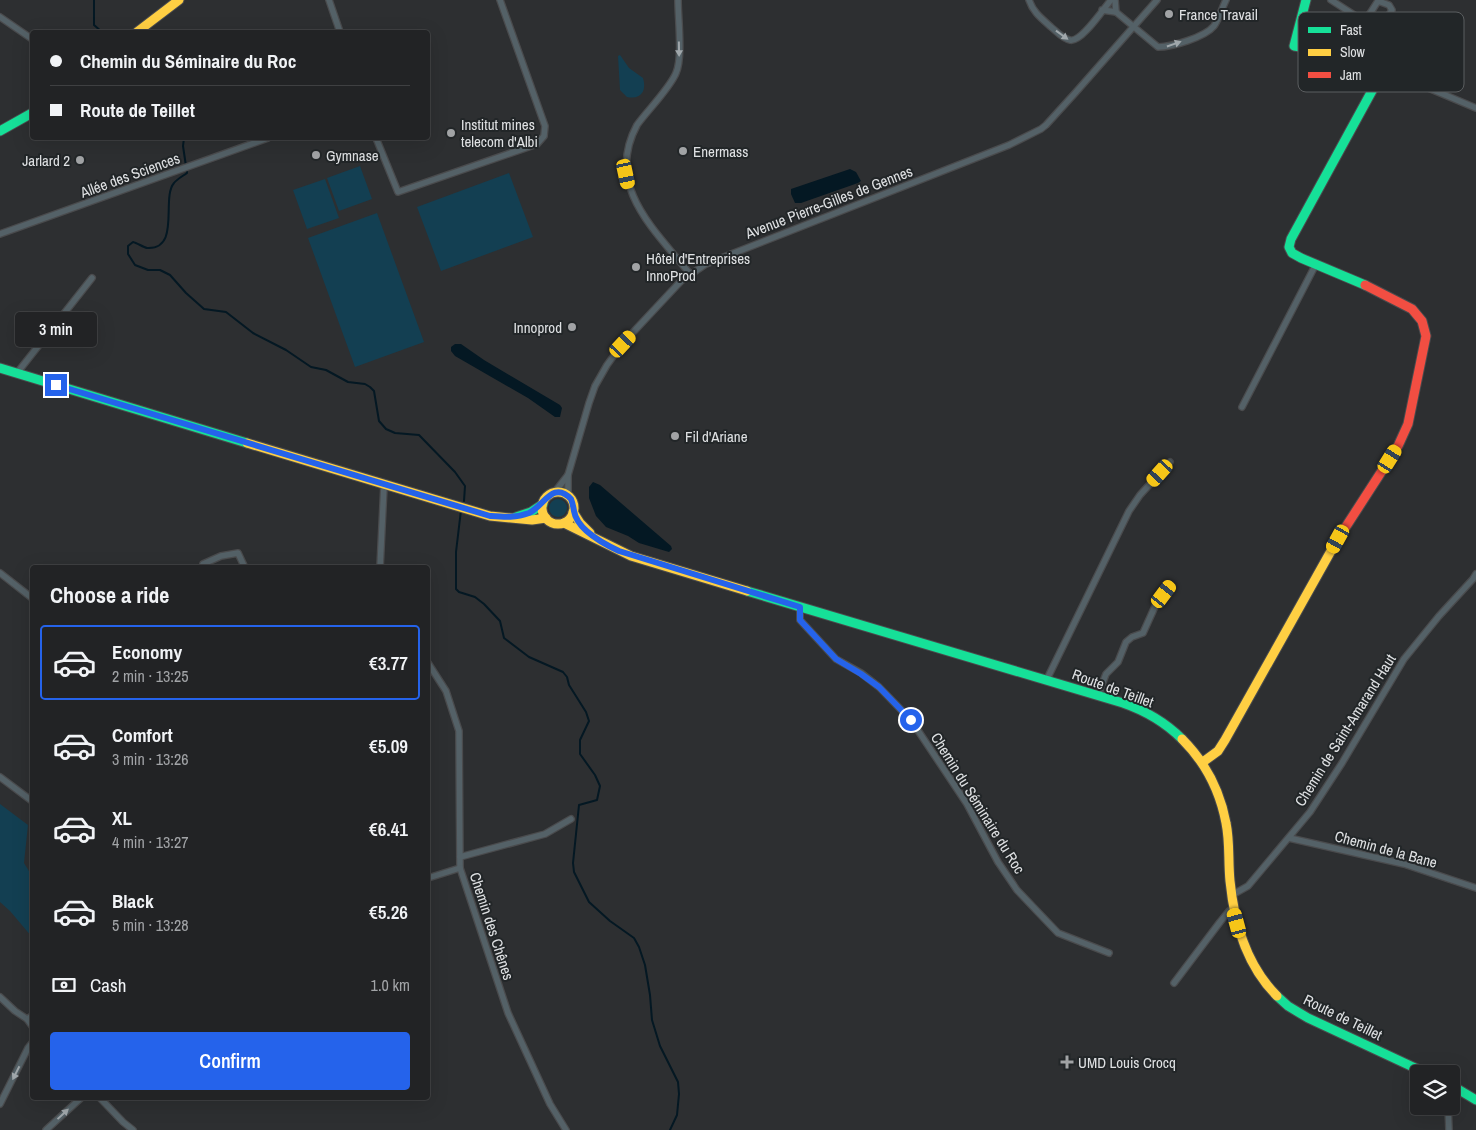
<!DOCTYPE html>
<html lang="en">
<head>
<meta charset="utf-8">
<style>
	:root { --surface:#222325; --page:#2e2f32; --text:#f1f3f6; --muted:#a2a4a7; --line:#3f4042; --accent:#2563eb }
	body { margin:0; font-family:"Archivo Narrow",sans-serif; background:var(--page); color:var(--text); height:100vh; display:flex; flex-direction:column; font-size:19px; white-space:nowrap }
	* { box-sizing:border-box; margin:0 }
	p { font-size:16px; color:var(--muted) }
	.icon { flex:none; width:28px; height:28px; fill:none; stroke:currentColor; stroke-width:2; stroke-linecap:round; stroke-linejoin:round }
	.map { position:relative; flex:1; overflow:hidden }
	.details { position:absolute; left:30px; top:565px; width:400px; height:535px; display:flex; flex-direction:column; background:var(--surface); border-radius:5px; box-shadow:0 5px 20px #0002,0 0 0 1px var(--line) }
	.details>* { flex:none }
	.top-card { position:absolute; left:30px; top:30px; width:400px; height:110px; border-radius:5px; box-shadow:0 5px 20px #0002,0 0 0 1px var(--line); display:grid; align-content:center; height:110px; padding:0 20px; background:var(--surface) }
	.buttons { position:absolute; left:1410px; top:1065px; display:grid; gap:10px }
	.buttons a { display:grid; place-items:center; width:50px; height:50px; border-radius:5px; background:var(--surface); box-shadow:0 5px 20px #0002,0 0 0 1px var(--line); font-size:25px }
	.end { position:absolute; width:22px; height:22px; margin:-11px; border:6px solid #2563eb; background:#fff; box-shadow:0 0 0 2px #fff }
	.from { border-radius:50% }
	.bubble { position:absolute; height:35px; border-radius:5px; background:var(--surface); box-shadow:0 5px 20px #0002,0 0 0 1px var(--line); font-size:16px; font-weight:600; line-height:35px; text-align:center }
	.car { position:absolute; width:15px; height:30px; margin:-15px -8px; border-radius:6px; box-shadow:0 0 4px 1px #0007; background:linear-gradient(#f5c518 24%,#345 0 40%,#f5c518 0 76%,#345 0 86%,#f5c518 0) }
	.top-card b { display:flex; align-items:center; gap:18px; height:48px; font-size:19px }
	.top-card b+b { border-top:1px solid var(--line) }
	.top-card i { width:12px; height:12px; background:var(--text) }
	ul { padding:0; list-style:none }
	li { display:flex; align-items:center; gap:15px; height:75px; margin:0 10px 8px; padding:0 10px; border:2px solid transparent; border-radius:5px }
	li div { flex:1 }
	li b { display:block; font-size:19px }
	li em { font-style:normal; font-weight:600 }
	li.current { border-color:var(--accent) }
	li>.icon { width:45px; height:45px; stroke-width:1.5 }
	h2 { padding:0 20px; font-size:22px; line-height:60px }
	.pay { display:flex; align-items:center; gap:12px; height:55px; padding:0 20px; font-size:19px }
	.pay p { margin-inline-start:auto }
	.button { display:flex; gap:10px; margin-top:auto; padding:10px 20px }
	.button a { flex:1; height:58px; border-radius:5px; background:var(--accent); color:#fff; font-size:20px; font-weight:600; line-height:58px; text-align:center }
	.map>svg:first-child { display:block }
	.green { fill:#133f52 }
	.water { fill:#041823 }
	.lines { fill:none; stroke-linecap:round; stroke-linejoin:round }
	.stream { stroke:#041823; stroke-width:2 }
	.street-casing { stroke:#4a4b4d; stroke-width:8 }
	.fast-casing { stroke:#4a4b4d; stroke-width:11 }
	.slow-casing { stroke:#4a4b4d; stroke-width:11 }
	.jam-casing { stroke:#4a4b4d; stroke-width:11 }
	.street { stroke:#546167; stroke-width:5.5 }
	.fast { stroke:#16e098; stroke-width:9 }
	.slow { stroke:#ffcf43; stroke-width:9 }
	.jam { stroke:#f24e42; stroke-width:9 }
	.oneway { fill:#a0a7ab }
	.route { stroke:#2563eb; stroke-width:6 }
	.poi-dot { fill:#a1a3a5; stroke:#222628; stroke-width:2 }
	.labels { text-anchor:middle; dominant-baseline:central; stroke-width:4; stroke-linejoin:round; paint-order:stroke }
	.poi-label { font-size:15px; fill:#dfe1e3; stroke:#222628; text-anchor:start }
	.street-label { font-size:15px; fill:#dfe1e3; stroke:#222628 }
	.key { fill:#222628; stroke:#5b5e60; stroke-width:1 }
	.key-label { font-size:14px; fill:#dfe1e3 }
</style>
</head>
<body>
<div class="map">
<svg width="1476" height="1130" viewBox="0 0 1476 1130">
	<rect width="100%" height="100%" fill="#2d2f31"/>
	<!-- green -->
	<g class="green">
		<path d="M620 55 629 68 643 78C647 91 641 100 627 97L620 90 618 56Z"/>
		<polygon points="360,166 372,199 339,211 327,178"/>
		<polygon points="509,173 533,237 441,271 417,207"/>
		<polygon points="325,179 339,218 307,229 293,190"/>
		<polygon points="377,213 424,342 355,367 308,238"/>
		<circle cx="558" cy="508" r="9"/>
		<polygon points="0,804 28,825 24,863 32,876 32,937 10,911 0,902"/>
	</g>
	<!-- water -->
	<g class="water">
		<polygon points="850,169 856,172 861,181 858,183 801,203 795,203 791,194 791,189"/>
		<polygon points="455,344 461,344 484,360 560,405 562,408 560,417 555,417 528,398 455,356 451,351 451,347"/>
		<polygon points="593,482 600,485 671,546 672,549 669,552 639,543 628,536 606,527 596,516 589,498 589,487"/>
	</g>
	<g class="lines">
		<!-- stream -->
		<g class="stream">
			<polyline points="94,0 94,25 102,32"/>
			<path d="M184 138 183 146 187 173C183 176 177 179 174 183 161 198 181 250 147 248 143 247 137 243 133 242L128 246V254L135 265 148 270H160L170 275 186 293 204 309 226 312 253 333 286 350 311 367 326 370 348 382 365 384 370 387 374 391 379 421 386 429 395 433 419 435 455 472 465 486 464 501"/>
			<polyline points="461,510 456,552 456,589 459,592 475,597 484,604 500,621 504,638 529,657 563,672 567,677 569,685 586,712 589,721 580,740 580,754 595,775 600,786 597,800 579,805 573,863 574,872 589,902 610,921 634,938 639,947 645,965 650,995 652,1020 660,1046 678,1082 679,1094 677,1115 670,1130"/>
		</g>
		<defs>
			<g id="street">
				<polyline points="329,0 340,32"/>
				<path d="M678 0C678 19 683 57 676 73 670 88 647 111 637 125 604 186 655 230 690 274"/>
				<path d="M1029 0C1033 12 1041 18 1051 27 1056 31 1063 39 1070 40 1081 43 1104 8 1111 0"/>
				<polyline points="1115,0 1116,12"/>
				<polyline points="1331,0 1379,31 1392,10 1389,5 1378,1 1369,15 1360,19"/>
				<path d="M1102 10 1116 12 1158 47C1172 47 1205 37 1214 26 1219 19 1222 8 1226 0"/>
				<polyline points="0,17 32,39"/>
				<polyline points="1381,68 1476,108"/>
				<polyline points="376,138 398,192 537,144 544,136 545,126 500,0"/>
				<polyline points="0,234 268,138"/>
				<polyline points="17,373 92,278"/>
				<polyline points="1242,407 1316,264"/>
				<polyline points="554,493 568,475"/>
				<polyline points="568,496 568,475 589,403 595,386 607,365 623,343 681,281 706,264 1009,145 1041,129 1046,125 1076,92 1157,0"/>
				<polyline points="202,568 203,564 221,556 238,553 245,568"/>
				<polyline points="380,568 384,485"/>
				<polyline points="0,573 32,598"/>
				<polyline points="800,607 800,620 836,659 861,673 879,687 911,720 967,804 998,862 1017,890 1036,910 1058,933 1109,953"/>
				<polyline points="428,663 446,691 459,731 460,868 508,1013 550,1104 566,1130"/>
				<polyline points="1047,679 1129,511 1140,495 1170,462"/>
				<polyline points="1098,695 1106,674 1118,662 1126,642 1132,637 1143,633 1157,602 1170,585"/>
				<polyline points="0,777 32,801"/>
				<polyline points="1289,838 1404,864 1476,888"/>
				<polyline points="460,857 545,834 571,819"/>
				<polyline points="428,878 460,868"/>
				<polyline points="1232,895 1248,886 1310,812 1342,763 1404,659 1439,616 1473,579 1476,574"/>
				<polyline points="1174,983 1220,922 1229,911 1234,909"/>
				<polyline points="0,997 15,1011 27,1019 32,1016"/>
				<polyline points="27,1019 32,1026"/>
				<polyline points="100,1098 123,1122 133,1130"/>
				<polyline points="0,1104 28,1048 32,1043"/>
				<polyline points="1448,1106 1449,1130"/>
				<polyline points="46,1130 81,1098"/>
			</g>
			<g id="fast">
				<polyline points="1306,0 1294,46 1354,55 1377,62 1381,68 1379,78 1291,239 1289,247 1292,253 1301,258 1365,285"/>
				<polyline points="0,131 32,113"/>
				<polyline points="0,368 247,443"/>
				<polyline points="516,517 531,512 543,504"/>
				<path d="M747 591 1123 703C1146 711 1165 722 1182 739"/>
				<polyline points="1277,996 1288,1006 1308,1018 1428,1074"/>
				<polyline points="1451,1085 1476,1100"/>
			</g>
			<g id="slow">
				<polyline points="137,32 179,0"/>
				<polyline points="247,443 490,516 532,520 546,518"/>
				<circle cx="558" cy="508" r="16"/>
				<polyline points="573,512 580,523 590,533"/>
				<polyline points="564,523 631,556 747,591"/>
				<path d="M1182 739C1205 762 1220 791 1226 823 1230 842 1228 861 1230 881 1234 922 1247 966 1277 996"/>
				<polyline points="1203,762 1218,751 1225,740 1336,542"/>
			</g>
			<polyline id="jam" points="1336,542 1398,446 1408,424 1426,336 1422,321 1412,309 1365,285"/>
		</defs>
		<!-- street casing -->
		<use href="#street" class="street-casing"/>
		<!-- fast casing -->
		<use href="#fast" class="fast-casing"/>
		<!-- slow casing -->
		<use href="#slow" class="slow-casing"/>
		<!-- jam casing -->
		<use href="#jam" class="jam-casing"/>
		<!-- street -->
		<use href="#street" class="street"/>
		<!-- fast -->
		<use href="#fast" class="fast"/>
		<!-- slow -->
		<use href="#slow" class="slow"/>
		<!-- jam -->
		<use href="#jam" class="jam"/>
	</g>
	<!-- one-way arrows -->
	<defs><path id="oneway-solid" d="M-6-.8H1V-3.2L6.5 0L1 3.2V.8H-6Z" transform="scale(1.25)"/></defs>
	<g class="oneway">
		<use href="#oneway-solid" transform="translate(1062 35) rotate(36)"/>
		<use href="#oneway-solid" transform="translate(1174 44) rotate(-19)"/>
		<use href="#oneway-solid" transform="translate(679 49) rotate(89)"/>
		<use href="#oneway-solid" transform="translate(16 1073) rotate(117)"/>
		<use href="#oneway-solid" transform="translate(63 1114) rotate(-43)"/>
	</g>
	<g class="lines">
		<!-- route -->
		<path class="route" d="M56 385 490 516C504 517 516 518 529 513 544 506 553 480 571 499 573 504 573 506 574 511 577 530 604 544 619 551L800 607V620L836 659 861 674 879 687 911 720"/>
	</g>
	<!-- markers -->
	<g class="poi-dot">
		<circle cx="1169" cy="14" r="5"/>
		<circle cx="451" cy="133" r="5"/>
		<circle cx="683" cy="151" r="5"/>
		<circle cx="316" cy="155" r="5"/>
		<circle cx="80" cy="160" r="5"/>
		<circle cx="636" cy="267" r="5"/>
		<circle cx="572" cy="327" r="5"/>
		<circle cx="675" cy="436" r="5"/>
		<path d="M1064.5 1054.5h5v5h5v5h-5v5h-5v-5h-5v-5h5z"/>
	</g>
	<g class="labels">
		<!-- poi labels -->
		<g class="poi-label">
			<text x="1179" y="14">France Travail</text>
			<text x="461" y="124">Institut mines<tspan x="461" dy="17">telecom d'Albi</tspan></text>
			<text x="693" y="151">Enermass</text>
			<text x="326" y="155">Gymnase</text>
			<text x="70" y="160" text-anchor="end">Jarlard 2</text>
			<text x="646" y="258">Hôtel d'Entreprises<tspan x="646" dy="17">InnoProd</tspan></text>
			<text x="562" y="327" text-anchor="end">Innoprod</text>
			<text x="685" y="436">Fil d'Ariane</text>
			<text x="1078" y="1062">UMD Louis Crocq</text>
		</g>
		<!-- street labels -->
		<g class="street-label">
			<text transform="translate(130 175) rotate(-20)">Allée des Sciences</text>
			<text transform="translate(829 202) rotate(-21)">Avenue Pierre-Gilles de Gennes</text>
			<text transform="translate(1113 688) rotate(20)">Route de Teillet</text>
			<text transform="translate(1345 730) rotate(-58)">Chemin de Saint-Amarand Haut</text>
			<text transform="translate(978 803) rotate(58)">Chemin du Séminaire du Roc</text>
			<text transform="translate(1386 849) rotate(15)">Chemin de la Bane</text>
			<text transform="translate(492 926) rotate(72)">Chemin des Chênes</text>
			<text transform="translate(1343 1017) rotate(26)">Route de Teillet</text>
		</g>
	</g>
	<!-- legend -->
	<rect x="1298" y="12" width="166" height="80" rx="8" class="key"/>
	<rect x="1308" y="27" width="23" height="6" fill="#16e098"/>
	<rect x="1308" y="49" width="23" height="7" fill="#ffcf43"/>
	<rect x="1308" y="72" width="23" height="6" fill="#f24e42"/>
	<g class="key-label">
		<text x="1340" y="35">Fast</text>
		<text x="1340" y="57">Slow</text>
		<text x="1340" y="80">Jam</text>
	</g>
</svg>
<div class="buttons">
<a><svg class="icon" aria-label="layers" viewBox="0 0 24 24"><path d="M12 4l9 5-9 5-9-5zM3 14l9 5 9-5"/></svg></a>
</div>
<i class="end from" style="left:911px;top:720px"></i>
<i class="end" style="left:56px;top:385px"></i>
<div class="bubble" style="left:15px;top:312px;width:82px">3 min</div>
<i class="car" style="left:626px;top:174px;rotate:168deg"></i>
<i class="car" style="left:623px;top:344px;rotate:43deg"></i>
<i class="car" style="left:1390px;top:459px;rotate:32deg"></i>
<i class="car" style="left:1160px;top:473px;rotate:222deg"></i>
<i class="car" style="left:1338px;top:539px;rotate:209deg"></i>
<i class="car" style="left:1164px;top:594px;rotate:37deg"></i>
<i class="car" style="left:1237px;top:923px;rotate:345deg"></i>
<div class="top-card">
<b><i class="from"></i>Chemin du Séminaire du Roc</b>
<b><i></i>Route de Teillet</b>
</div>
<section class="details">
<h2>Choose a ride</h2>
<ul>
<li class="current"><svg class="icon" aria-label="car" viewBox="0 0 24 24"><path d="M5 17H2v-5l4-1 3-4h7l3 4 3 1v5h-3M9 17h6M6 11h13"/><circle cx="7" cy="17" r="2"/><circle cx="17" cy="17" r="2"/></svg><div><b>Economy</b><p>2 min · 13:25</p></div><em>€3.77</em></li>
<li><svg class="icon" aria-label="car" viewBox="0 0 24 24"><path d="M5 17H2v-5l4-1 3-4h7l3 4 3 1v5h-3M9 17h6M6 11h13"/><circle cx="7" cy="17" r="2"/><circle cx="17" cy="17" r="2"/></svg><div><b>Comfort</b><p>3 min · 13:26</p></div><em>€5.09</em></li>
<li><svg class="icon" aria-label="car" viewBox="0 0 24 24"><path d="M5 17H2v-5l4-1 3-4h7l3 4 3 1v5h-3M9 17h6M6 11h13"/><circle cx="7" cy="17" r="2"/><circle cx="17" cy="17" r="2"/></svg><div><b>XL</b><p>4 min · 13:27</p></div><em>€6.41</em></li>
<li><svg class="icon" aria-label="car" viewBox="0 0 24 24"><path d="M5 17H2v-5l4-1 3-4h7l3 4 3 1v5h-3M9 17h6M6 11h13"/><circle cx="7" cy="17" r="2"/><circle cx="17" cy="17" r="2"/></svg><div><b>Black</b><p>5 min · 13:28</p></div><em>€5.26</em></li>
</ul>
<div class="pay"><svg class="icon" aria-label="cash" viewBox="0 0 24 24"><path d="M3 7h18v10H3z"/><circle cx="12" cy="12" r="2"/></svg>Cash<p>1.0 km</p></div>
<div class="button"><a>Confirm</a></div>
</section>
</div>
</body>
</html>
